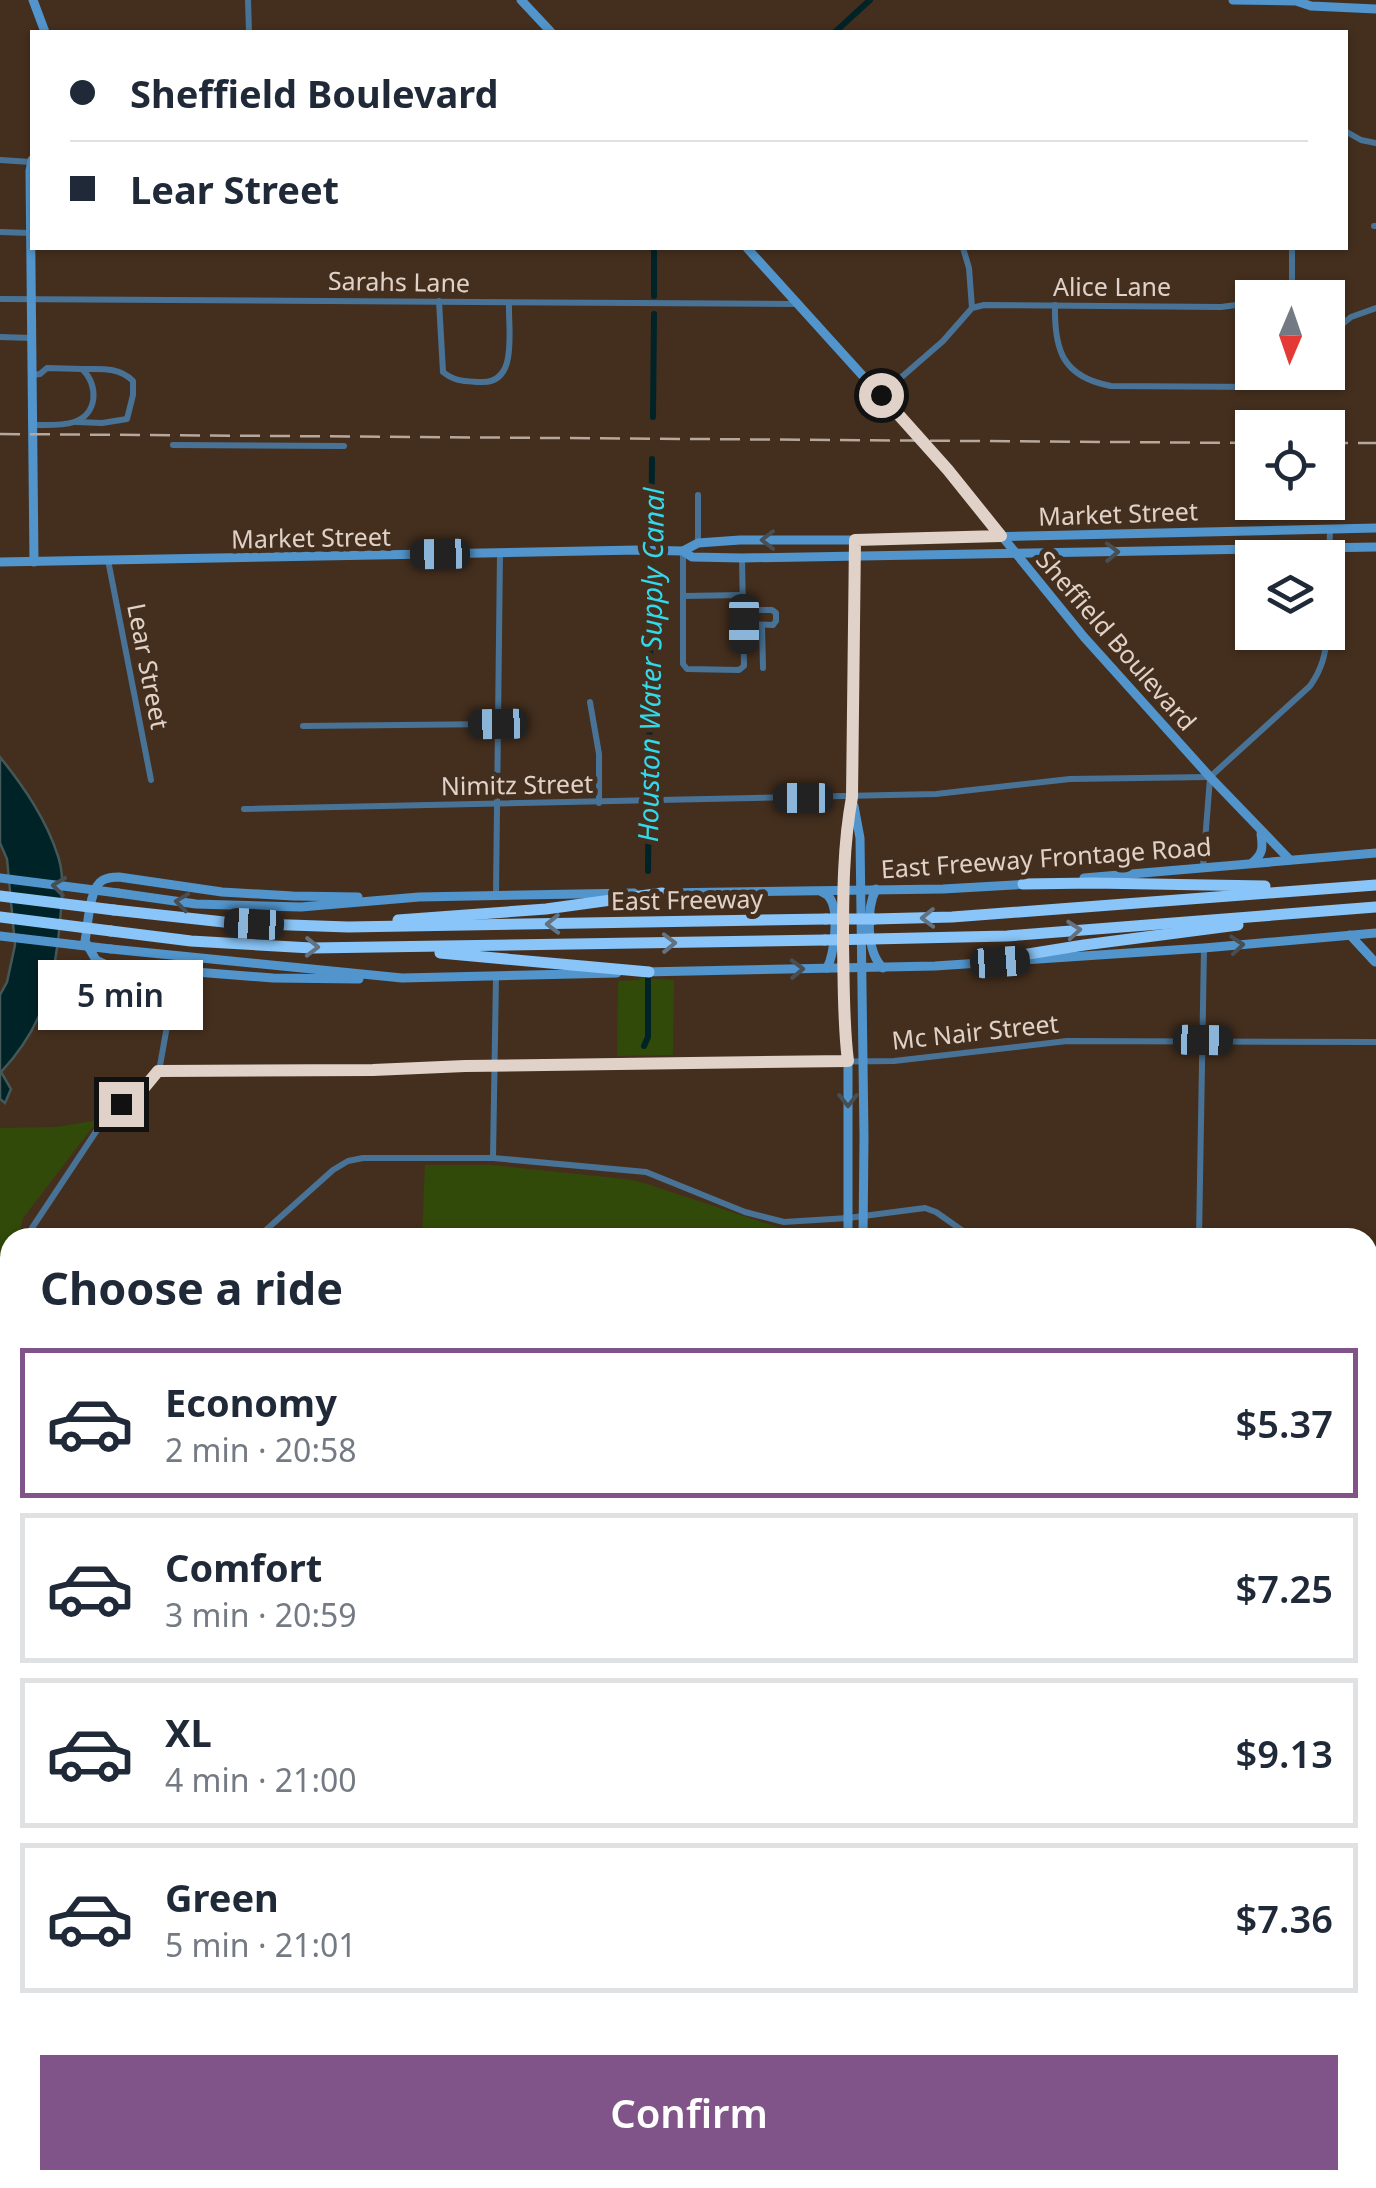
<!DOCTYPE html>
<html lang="en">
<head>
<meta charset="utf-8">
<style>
	:root { --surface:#fff; --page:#f6f6f7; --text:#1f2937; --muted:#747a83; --line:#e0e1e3; --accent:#805488 }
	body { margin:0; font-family:"Noto Sans",sans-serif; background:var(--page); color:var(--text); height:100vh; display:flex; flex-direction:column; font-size:38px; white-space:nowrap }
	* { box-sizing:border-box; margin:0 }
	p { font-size:32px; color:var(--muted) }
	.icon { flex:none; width:55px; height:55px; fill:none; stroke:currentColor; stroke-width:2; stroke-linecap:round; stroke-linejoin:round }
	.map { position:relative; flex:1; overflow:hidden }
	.panel { position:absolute; left:0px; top:1228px; width:1378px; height:962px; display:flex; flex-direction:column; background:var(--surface); border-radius:30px 30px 0 0; box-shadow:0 2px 8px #0004 }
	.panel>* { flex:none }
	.guide { position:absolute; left:30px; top:30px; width:1318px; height:220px; border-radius:0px; box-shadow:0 2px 8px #0004; display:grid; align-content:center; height:220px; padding:0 40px; background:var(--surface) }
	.needle { width:65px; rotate:182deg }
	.controls { position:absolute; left:1235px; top:280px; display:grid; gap:20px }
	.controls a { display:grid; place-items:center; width:110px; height:110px; border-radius:0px; background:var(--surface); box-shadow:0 2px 8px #0004; font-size:50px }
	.end { position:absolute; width:45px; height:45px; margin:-22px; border:12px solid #e0d2c8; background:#111; box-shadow:0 0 0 5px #111 }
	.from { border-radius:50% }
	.bubble { position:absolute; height:70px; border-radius:0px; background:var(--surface); box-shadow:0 2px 8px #0004; font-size:32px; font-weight:600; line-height:70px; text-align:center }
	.car { position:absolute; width:30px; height:60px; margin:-30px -15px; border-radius:12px; box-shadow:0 0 8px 2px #0007; background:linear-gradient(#222 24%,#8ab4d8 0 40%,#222 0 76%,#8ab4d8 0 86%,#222 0) }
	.guide b { display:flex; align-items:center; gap:35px; height:95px; font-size:38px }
	.guide b+b { border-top:2px solid var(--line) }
	.guide i { width:25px; height:25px; background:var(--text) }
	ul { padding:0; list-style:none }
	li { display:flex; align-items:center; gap:30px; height:150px; margin:0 20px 15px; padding:0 20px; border:5px solid var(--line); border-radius:0px }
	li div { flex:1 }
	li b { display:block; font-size:38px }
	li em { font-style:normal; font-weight:600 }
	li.current { border-color:var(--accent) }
	li>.icon { width:90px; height:90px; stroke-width:1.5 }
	h2 { padding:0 40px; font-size:45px; line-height:120px }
	.button { display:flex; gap:20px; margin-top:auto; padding:20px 40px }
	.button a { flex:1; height:115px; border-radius:0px; background:var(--accent); color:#fff; font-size:40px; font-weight:600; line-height:115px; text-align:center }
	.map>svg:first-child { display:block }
	.green { fill:#314a09 }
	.water { fill:#002327; stroke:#435857; stroke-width:2.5 }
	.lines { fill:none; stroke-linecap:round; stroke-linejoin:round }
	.canal { stroke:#002327; stroke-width:6 }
	.street { stroke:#497396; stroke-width:6 }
	.secondary { stroke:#5195cc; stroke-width:9 }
	.highway { stroke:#89c5f8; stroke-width:11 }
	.rail { stroke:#b7a79c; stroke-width:2.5; stroke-dasharray:20 10; stroke-linecap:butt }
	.secondary-bridge { stroke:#5195cc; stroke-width:9 }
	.highway-bridge { stroke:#89c5f8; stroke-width:11 }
	.oneway { stroke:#484e52 }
	.oneway2 { stroke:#637280 }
	.route { stroke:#e0d2c8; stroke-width:12 }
	.labels { text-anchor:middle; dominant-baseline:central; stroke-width:10; stroke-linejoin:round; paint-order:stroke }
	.street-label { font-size:25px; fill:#e0d2c8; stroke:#442f1e }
	.water-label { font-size:28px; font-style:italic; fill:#32d9ea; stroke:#442f1e }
</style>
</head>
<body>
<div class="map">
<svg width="1376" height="2188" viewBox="0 0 1376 2188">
	<rect width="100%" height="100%" fill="#442f1e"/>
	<!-- green -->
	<g class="green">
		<polygon points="640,978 674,980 673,1055 617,1056 618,981 639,980"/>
		<polygon points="98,1120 23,1218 19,1237 10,1238 10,1295 0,1296 0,1128 56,1127"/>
		<polygon points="425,1165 490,1165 625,1179 644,1183 780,1228 836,1230 839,1237 422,1237"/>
		<polygon points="1368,1636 1376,1640 1376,1818 1368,1809"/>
		<polygon points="1368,1853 1376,1864 1376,2188 1054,2187 1059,2180 1368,2180"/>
	</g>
	<!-- water -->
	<path class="water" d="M0 757C24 787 46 819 58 856 64 874 62 891 61 910 56 975 47 1023 1 1072L11 1089 5 1103 0 1099V995L7 982 15 945 7 859 0 843Z"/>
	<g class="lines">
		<!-- canal -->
		<g class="canal">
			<polyline points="835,32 870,0"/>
			<polyline points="654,296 654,248"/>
			<polyline points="653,417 654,314"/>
			<polyline points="648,871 652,459"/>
			<polyline points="644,1046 648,1037 648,978"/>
			<polyline points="25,2188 31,2180"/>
		</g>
		<!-- street -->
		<g class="street">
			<polyline points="248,0 249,32"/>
			<polyline points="1345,131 1361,140 1376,143"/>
			<polyline points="0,160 31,162"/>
			<polyline points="1374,226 1376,226"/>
			<polyline points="0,232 31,233"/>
			<polyline points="1292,248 1292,288 1296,298"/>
			<polyline points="1271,298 1292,288"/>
			<polyline points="0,299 795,304"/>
			<path d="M439 301 443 372C455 382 465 381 480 382 519 385 508 330 509 303"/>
			<path d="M1055 305C1054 351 1063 377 1111 386L1258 387 1277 384 1297 372"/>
			<polyline points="972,308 984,305 1221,307 1252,303"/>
			<polyline points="1328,336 1351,317 1376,308"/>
			<polyline points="0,337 32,338"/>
			<path d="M32 375 40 374 47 368 82 369C99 385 98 414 74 422 62 426 46 425 33 425"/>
			<polyline points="881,395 943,341 972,308 969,268 963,248"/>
			<path d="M77 422 102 423 127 419 133 395V381C119 367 102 369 83 369"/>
			<polyline points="173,445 344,446"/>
			<polyline points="698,495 698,543"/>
			<polyline points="683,551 683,664 687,669 739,670 744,666 742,558"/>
			<polyline points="108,560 151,780"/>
			<polyline points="683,596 743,595"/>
			<polyline points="1328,601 1330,529"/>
			<polyline points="744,610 772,610 776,613 776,621 773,625 744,624"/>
			<polyline points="762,625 763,668"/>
			<polyline points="590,702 599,754 599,803"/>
			<polyline points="303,726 498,724"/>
			<path d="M1210 777 1310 686C1322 669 1326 654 1327 632"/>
			<polyline points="244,809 936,794 1070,779 1208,777"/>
			<polyline points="1203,867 1210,778"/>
			<polyline points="496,894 500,553"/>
			<polyline points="159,1071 373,1070 465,1066 894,1061 1067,1041 1376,1042"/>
			<polyline points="493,1158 496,977"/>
			<polyline points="29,1238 32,1228 101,1124 121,1104 144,1088 159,1071 177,970"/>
			<polyline points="257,1238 333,1170 348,1161 363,1158 493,1158 646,1172 745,1212 784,1222 848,1218 925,1208 936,1212 973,1238"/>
			<polyline points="1199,1238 1204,948"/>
			<polyline points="1368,1307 1376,1307"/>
			<polyline points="0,1559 10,1562"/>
			<polyline points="0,1668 10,1668"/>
			<polyline points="0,1753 10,1753"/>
			<polyline points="0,1849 10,1849"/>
			<polyline points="0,1945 10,1945"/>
			<polyline points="0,2054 10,2059"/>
			<polyline points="0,2116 10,2106"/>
			<polyline points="191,2180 205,2188"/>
			<polyline points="935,2180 937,2188"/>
			<polyline points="104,2188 110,2180"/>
			<polyline points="370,2188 371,2180"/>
			<polyline points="1038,2188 1042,2180"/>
		</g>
		<!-- secondary -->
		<g class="secondary">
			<polyline points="33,0 45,32"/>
			<polyline points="521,0 551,32"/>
			<polyline points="1233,0 1296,1 1311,6 1376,9"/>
			<polyline points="32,160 30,171 34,562"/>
			<polyline points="747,248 948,470 1084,637 1210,777 1290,860"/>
			<polyline points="683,551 698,543 740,540 855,540 1376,528"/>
			<polyline points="0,562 638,550 683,551 692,557 742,558 1376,547"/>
			<polyline points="854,806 860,838 864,1137 863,1238"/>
			<path d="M1252 863C1263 854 1263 848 1261 834"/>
			<polyline points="1084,878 1376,853"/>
			<path d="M876 889C866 909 866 952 883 968"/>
			<path d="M822 892C825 894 828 895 829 897 840 910 834 955 827 968"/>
			<polyline points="118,893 196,904 301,907 419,897 634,893"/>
			<polyline points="660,893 943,889 1029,884"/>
			<path d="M358 897 293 896 222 892 119 877C114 877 107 878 103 880 89 887 88 926 85 941L96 960 107 965 273 978 359 979"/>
			<polyline points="1350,935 1375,962"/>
			<polyline points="111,949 402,978 617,973"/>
			<polyline points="643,972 935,966 1204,948 1376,933"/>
			<polyline points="848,1238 848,1061 844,1024 843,889 846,829 852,797 855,540"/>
			<polyline points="663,2188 665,2180"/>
			<polyline points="676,2188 678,2180"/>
		</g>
		<!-- highway -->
		<g class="highway">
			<polyline points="1023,884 1094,883 1265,886"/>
			<polyline points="114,910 233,923 348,927 826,919"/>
			<polyline points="874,919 952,917 1376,885"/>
			<polyline points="398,920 546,909 662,893"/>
			<polyline points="111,931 191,941 311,948 825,940"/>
			<polyline points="872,939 1007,936 1376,907"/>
			<polyline points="440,953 649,972"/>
			<polyline points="1000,962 1022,955 1084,945 1238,925"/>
		</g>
		<!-- rail -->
		<g class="rail">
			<polyline points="0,434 1252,443"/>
			<polyline points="1328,443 1376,443"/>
		</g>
		<!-- secondary-bridge -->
		<g class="secondary-bridge">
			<polyline points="0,878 118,893"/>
			<polyline points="0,936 111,949"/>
		</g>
		<!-- highway-bridge -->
		<g class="highway-bridge">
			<polyline points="0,896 114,910"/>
			<polyline points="0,917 111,931"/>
			<polyline points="826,919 874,919"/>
			<polyline points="825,940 872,939"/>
		</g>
	</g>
	<!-- one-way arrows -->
	<defs><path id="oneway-chevron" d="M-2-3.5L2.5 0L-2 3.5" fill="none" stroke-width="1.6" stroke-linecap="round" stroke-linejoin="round" transform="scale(2.5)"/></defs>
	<g class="oneway">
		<use href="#oneway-chevron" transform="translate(768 540) rotate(180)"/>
		<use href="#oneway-chevron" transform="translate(1112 552) rotate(-1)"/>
		<use href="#oneway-chevron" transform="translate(59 886) rotate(-173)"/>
		<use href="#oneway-chevron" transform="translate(182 902) rotate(-172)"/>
		<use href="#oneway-chevron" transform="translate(1237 945) rotate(-5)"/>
		<use href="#oneway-chevron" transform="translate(797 969) rotate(-1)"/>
		<use href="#oneway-chevron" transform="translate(848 1100) rotate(90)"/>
	</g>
	<g class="oneway2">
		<use href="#oneway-chevron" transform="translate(928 918) rotate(179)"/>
		<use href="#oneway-chevron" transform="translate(553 924) rotate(179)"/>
		<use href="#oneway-chevron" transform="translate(1074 930) rotate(-5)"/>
		<use href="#oneway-chevron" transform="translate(669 943) rotate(-1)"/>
		<use href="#oneway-chevron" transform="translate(312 947) rotate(1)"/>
	</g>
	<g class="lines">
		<!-- route -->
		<path class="route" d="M121 1104 144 1088 158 1071 373 1070 465 1066 848 1061C843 1022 844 984 843 945 843 895 843 846 852 797L855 540 1001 536 948 470 881 395"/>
	</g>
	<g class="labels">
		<!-- street labels -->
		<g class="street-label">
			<text transform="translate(399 281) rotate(1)">Sarahs Lane</text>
			<text x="1112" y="286">Alice Lane</text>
			<text transform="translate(1118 513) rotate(-2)">Market Street</text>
			<text transform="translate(311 537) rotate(-1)">Market Street</text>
			<text transform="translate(1117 640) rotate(49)">Sheffield Boulevard</text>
			<text transform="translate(149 666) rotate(79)">Lear Street</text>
			<text transform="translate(517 784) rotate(-1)">Nimitz Street</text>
			<text transform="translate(1046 857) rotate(-4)">East Freeway Frontage Road</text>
			<text transform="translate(687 899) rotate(-1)">East Freeway</text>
			<text transform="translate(975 1031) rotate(-6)">Mc Nair Street</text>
		</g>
		<!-- water labels -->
		<g class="water-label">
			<text transform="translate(650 665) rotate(-89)">Houston Water Supply Canal</text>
		</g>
	</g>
</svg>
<div class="controls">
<a><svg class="needle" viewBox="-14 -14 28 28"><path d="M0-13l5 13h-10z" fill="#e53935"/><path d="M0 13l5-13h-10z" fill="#747a83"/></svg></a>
<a><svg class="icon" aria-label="locate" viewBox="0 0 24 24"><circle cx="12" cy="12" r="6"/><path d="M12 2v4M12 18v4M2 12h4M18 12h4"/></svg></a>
<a><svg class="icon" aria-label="layers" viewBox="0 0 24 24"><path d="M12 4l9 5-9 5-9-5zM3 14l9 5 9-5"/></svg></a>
</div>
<i class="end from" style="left:881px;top:395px"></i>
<i class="end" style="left:121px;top:1104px"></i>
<div class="bubble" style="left:38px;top:960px;width:165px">5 min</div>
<i class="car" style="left:440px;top:554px;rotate:269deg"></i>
<i class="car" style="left:744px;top:624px;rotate:180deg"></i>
<i class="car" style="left:498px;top:724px;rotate:269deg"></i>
<i class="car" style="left:803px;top:798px;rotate:270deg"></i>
<i class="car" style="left:254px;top:924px;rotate:273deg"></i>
<i class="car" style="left:1000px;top:962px;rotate:86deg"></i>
<i class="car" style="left:1203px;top:1040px;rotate:91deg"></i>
<div class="guide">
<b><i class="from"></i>Sheffield Boulevard</b>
<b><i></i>Lear Street</b>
</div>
<section class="panel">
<h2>Choose a ride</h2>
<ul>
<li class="current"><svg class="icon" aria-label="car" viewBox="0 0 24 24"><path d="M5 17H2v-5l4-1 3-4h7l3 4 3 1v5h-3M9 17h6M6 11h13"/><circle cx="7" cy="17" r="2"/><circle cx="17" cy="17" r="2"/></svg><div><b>Economy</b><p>2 min · 20:58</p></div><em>$5.37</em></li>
<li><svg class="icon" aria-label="car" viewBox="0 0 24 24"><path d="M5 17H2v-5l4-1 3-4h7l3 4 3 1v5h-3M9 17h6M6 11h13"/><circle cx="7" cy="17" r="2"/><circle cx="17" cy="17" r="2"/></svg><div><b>Comfort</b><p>3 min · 20:59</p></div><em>$7.25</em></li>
<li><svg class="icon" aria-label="car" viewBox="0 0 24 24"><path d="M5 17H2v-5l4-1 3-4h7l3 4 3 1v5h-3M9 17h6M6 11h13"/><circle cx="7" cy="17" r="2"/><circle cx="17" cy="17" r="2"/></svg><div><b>XL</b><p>4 min · 21:00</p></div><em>$9.13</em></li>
<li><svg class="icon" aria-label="car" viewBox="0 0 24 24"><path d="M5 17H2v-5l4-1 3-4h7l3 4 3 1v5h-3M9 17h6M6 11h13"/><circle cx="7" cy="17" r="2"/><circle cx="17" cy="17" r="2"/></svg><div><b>Green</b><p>5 min · 21:01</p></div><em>$7.36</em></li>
</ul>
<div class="button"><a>Confirm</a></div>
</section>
</div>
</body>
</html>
